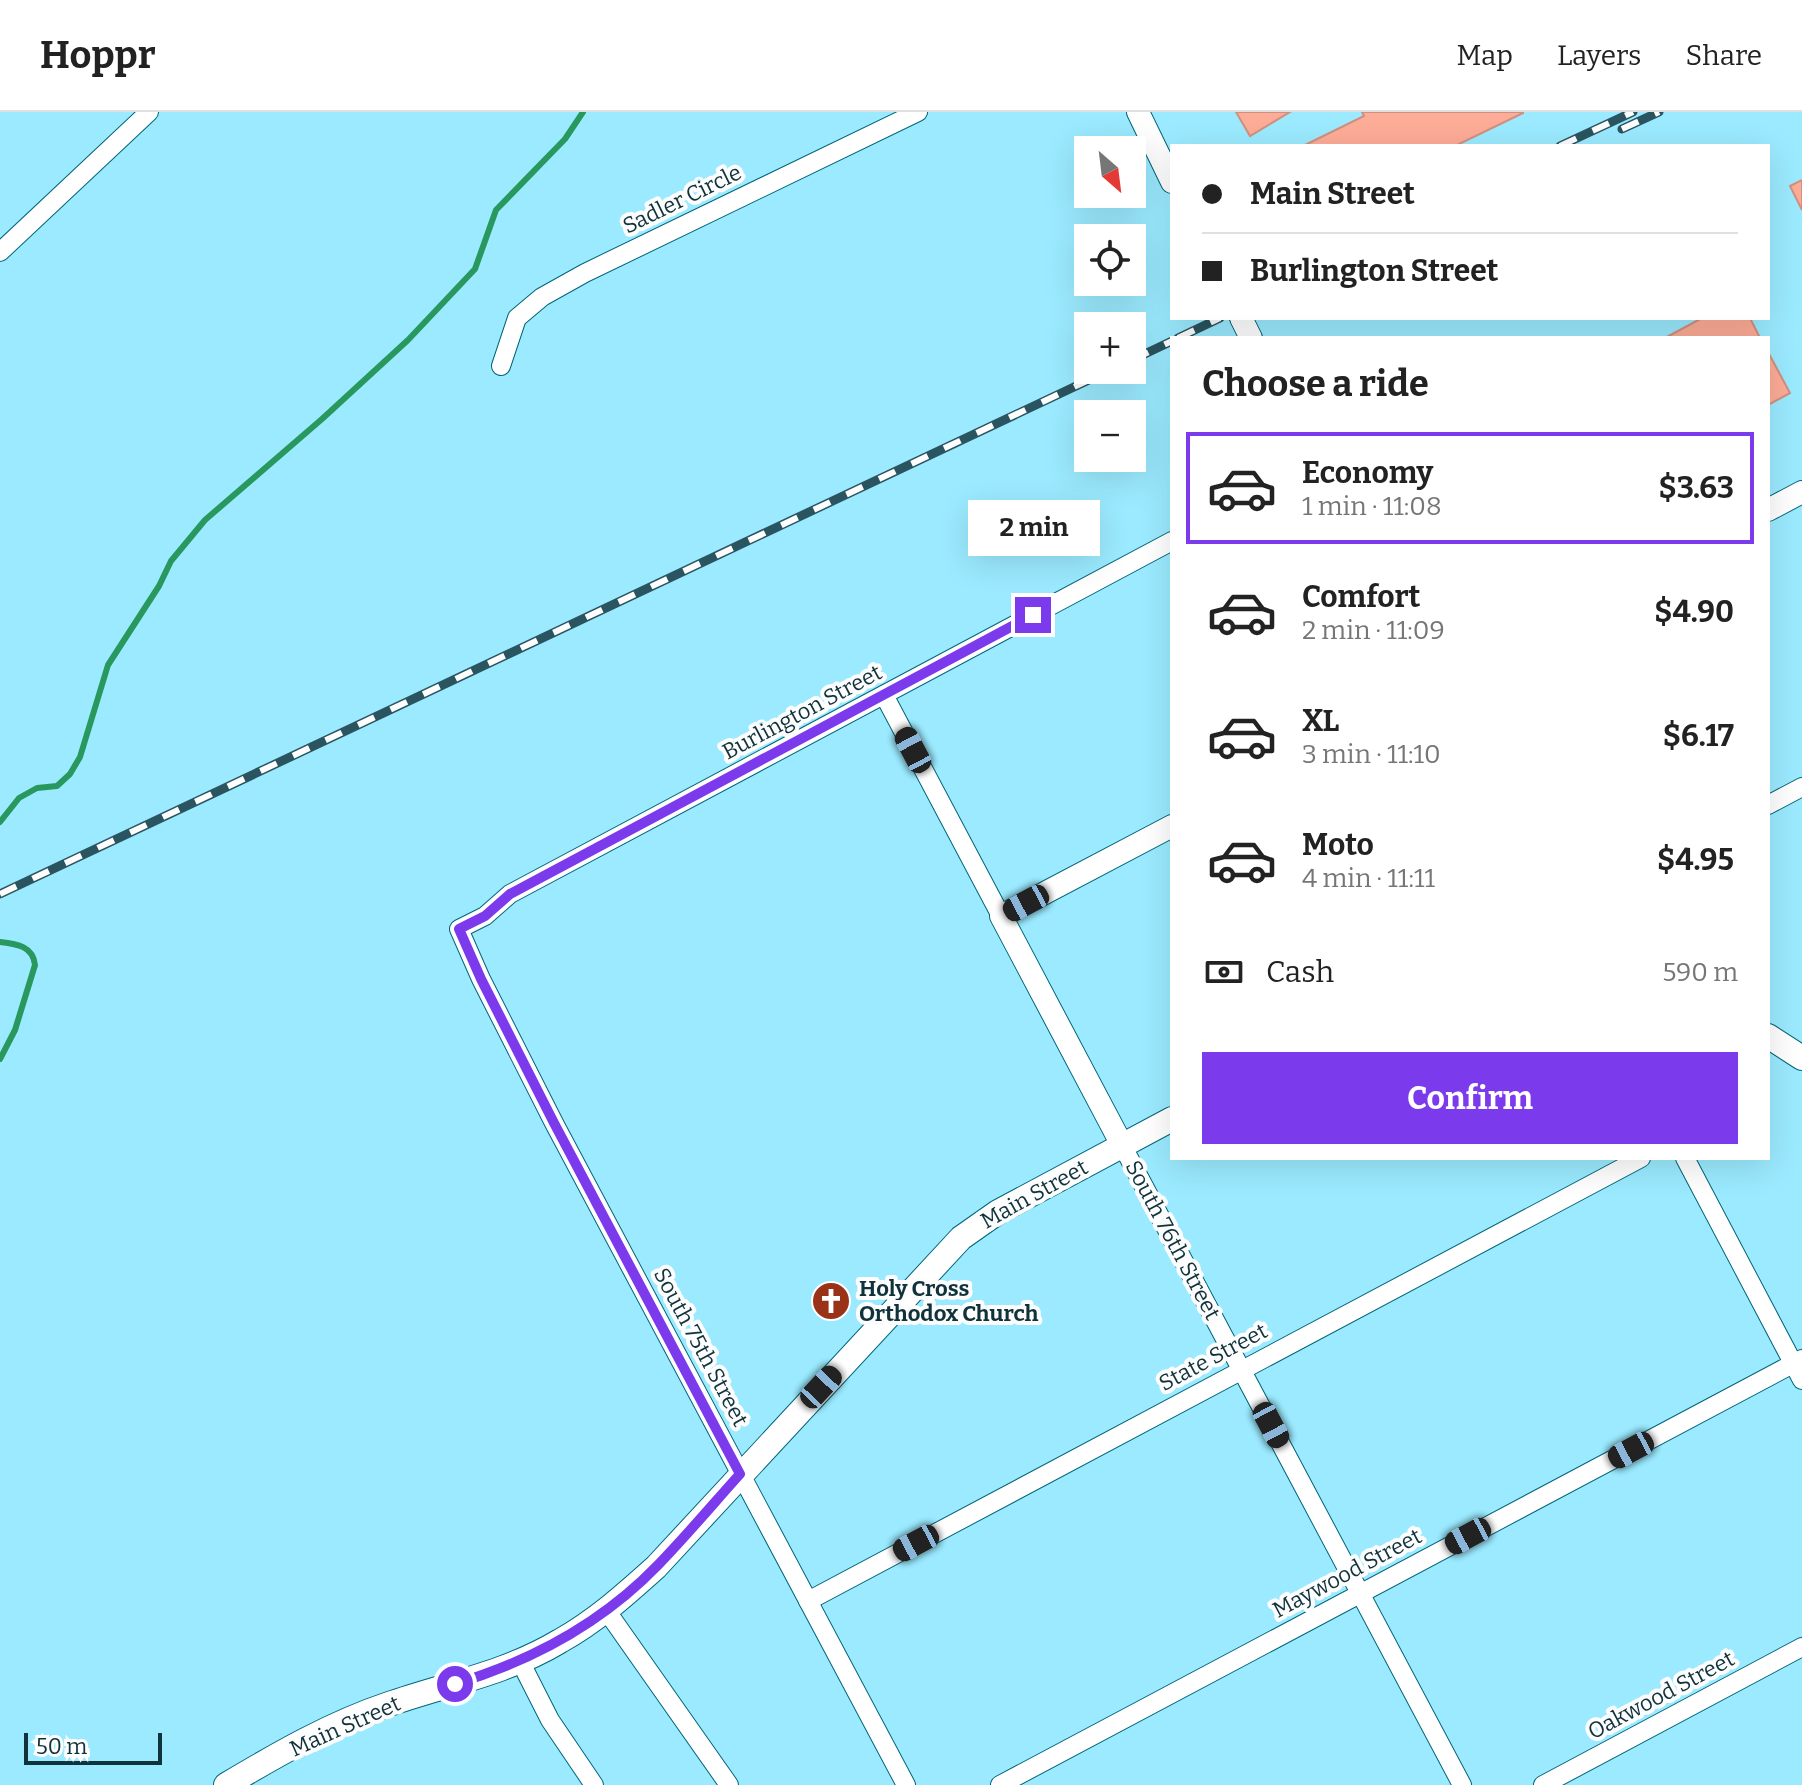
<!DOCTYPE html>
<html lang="en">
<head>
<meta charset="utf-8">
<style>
	:root { --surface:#fff; --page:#f2f2f2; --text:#222; --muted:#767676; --line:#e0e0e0; --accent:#7c3aed }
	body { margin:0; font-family:Bitter,serif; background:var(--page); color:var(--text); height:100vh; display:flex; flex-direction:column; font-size:30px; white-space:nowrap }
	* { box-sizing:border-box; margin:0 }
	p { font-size:26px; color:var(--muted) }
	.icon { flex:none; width:44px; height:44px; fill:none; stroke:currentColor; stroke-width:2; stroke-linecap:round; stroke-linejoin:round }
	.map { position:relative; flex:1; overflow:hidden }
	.panel { position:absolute; left:1170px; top:224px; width:600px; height:824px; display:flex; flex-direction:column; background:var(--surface); border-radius:0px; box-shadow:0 8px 32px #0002 }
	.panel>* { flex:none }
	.top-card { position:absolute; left:1170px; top:32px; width:600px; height:176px; border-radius:0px; box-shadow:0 8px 32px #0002; display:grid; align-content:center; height:176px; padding:0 32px; background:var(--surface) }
	.needle { width:52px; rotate:152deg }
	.buttons { position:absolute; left:1074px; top:24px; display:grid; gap:16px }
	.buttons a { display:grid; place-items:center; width:72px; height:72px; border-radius:0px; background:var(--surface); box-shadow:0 8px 32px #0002; font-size:40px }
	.scale { position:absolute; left:24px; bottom:20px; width:138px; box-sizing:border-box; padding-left:8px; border:4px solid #10323a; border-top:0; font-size:22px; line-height:28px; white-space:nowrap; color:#10323a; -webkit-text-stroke:6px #fdfdfd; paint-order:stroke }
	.end { position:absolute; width:36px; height:36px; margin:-18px; border:10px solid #7c3aed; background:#fff; box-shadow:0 0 0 4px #fff }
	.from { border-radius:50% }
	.bubble { position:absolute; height:56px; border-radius:0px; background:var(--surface); box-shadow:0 8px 32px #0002; font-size:26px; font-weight:700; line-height:56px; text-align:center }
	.car { position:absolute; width:24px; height:48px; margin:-24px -12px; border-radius:10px; box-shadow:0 0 6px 2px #0007; background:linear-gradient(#222 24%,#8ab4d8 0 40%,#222 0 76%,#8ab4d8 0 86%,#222 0) }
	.top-card b { display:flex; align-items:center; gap:28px; height:76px; font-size:30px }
	.top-card b+b { border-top:2px solid var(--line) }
	.top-card i { width:20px; height:20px; background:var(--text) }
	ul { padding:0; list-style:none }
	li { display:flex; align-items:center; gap:24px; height:112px; margin:0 16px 12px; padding:0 16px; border:4px solid transparent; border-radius:0px }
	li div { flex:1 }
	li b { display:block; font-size:30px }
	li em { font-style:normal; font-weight:700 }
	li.active { border-color:var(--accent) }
	li>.icon { width:72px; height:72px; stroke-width:1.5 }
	h2 { padding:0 32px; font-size:36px; line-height:96px }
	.pay { display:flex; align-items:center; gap:20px; height:88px; padding:0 32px; font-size:30px }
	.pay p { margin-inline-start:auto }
	.primary-button { display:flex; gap:16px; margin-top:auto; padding:16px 32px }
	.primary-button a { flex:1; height:92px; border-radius:0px; background:var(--accent); color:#fff; font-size:32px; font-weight:700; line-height:92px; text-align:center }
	header { display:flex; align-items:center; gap:48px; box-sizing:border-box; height:112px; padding:0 40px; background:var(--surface); border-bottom:2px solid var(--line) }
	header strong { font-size:38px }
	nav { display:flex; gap:44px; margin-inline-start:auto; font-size:28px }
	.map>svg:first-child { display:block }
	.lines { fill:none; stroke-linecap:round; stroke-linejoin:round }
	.stream { stroke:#28985e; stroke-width:6 }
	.building { fill:#fdac97; stroke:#d1907f; stroke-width:2 }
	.minor-casing { stroke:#006577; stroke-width:20 }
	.tertiary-casing { stroke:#006577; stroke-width:24 }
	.secondary-casing { stroke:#006577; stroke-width:26 }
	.minor { stroke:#fff; stroke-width:18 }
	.tertiary { stroke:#fff; stroke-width:22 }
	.secondary { stroke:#fff; stroke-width:24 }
	.rail-casing { stroke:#2a545f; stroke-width:9 }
	.rail { stroke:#fdfdfd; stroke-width:6; stroke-dasharray:18; stroke-linecap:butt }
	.route { stroke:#7c3aed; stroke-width:10 }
	.labels { text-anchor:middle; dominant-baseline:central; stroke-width:8; stroke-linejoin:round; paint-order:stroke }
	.street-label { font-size:22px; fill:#10323a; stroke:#fdfdfd }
	.poi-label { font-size:22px; font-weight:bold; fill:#10323a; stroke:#fdfdfd; text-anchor:start }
</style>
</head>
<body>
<header>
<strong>Hoppr</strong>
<nav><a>Map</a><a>Layers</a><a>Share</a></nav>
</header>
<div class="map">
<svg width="1802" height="1673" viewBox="0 0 1802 1673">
	<rect width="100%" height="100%" fill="#9beaff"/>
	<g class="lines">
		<!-- stream -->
		<g class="stream">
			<polyline points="0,710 19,686 37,676 57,674 70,662 80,645 108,553 159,474 171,449 205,408 322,307 408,228 475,157 496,98 565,27 583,0"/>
			<path d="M0 830C17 832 33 834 35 853L15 918 0 947"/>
		</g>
	</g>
	<!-- building -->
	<g class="building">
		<polygon points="1236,0 1290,0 1250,24"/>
		<polygon points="1362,0 1523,0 1523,1 1455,34 1303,34 1364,4"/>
		<polygon points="1802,68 1802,98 1790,74"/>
		<polygon points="1702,206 1750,206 1760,226 1665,226"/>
		<polygon points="1768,240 1790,281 1768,293"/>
	</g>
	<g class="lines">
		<defs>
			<g id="minor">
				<polyline points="0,140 149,0"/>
				<polyline points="501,254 517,206 542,185 585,161 918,0"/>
				<polyline points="884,583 1001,804"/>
				<polyline points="1768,693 1802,675"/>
				<polyline points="1122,1033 1462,1673"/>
				<polyline points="1685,1046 1802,1268"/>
				<polyline points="808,1489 1641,1046"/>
				<polyline points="606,1498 729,1673"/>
				<polyline points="520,1549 550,1608 594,1673"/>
				<polyline points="906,1673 554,1011 481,867 459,817 485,804 510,782 1172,429"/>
				<polyline points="1000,1673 1802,1247"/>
				<polyline points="1543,1673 1802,1535"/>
			</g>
			<g id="tertiary">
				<polyline points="1138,0 1172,70"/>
				<polyline points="1241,206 1251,226"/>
				<polyline points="1768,398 1802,380"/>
				<polyline points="1122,1033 1001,804 1172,714"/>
			</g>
			<g id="secondary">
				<polyline points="1768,924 1802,946"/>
				<path d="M226 1673C278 1642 332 1611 389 1592 447 1572 507 1561 560 1529 596 1509 626 1482 656 1455L961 1126 998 1100 1172 1007"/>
			</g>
		</defs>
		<!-- minor casing -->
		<use href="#minor" class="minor-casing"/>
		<!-- tertiary casing -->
		<use href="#tertiary" class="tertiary-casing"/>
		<!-- secondary casing -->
		<use href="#secondary" class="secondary-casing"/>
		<!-- minor -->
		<use href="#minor" class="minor"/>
		<!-- tertiary -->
		<use href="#tertiary" class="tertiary"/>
		<!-- secondary -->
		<use href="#secondary" class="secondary"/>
		<defs>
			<g id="rail">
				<polyline points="1622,17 1659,0"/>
				<polyline points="1560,34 1633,0"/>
				<polyline points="1178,226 1220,206"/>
				<polyline points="1132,248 1172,229"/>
				<polyline points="0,782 1110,258"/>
			</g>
		</defs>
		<!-- rail casing -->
		<use href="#rail" class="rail-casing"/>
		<!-- rail -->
		<use href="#rail" class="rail"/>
	</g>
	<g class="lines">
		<!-- route -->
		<path class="route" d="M455 1572C531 1549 602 1511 658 1453 687 1423 713 1392 740 1362L554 1011 481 867 459 817 485 804 510 782 1033 503"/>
	</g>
	<!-- icons -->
	<defs>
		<symbol id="church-disc" viewBox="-11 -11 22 22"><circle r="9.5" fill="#993216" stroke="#fdfdfd"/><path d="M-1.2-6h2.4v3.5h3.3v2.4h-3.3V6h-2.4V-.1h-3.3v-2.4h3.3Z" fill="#fff"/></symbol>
	</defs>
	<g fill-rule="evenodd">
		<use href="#church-disc" x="809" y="1167" width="44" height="44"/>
	</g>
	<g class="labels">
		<!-- street labels -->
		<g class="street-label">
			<text transform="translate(682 87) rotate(-26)">Sadler Circle</text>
			<text transform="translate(802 600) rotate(-28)">Burlington Street</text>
			<text transform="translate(1034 1082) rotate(-29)">Main Street</text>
			<text transform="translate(1173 1128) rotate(62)">South 76th Street</text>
			<text transform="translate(701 1235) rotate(62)">South 75th Street</text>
			<text transform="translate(1213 1245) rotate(-28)">State Street</text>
			<text transform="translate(1347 1461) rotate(-28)">Maywood Street</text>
			<text transform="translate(1661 1583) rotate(-28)">Oakwood Street</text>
			<text transform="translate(345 1614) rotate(-24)">Main Street</text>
		</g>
		<!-- poi labels -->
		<g class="poi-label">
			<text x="859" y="1176">Holy Cross<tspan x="859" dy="25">Orthodox Church</tspan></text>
		</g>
	</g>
</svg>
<div class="buttons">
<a><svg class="needle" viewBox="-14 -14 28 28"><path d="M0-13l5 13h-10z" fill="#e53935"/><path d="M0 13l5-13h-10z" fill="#767676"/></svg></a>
<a><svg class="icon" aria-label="locate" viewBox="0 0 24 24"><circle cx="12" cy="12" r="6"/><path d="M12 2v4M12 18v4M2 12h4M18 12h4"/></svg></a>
<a>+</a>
<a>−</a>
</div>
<div class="scale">50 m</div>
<i class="end from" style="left:455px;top:1572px"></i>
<i class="end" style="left:1033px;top:503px"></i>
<div class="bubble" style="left:968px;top:388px;width:132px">2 min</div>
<i class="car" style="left:913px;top:638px;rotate:332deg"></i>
<i class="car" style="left:1026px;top:791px;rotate:242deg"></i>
<i class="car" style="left:821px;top:1275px;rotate:43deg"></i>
<i class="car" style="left:1271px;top:1313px;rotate:152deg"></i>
<i class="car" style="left:1631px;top:1338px;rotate:242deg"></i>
<i class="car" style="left:1468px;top:1424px;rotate:242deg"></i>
<i class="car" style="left:916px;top:1431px;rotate:242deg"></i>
<div class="top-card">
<b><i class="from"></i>Main Street</b>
<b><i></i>Burlington Street</b>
</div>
<section class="panel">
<h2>Choose a ride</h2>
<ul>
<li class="active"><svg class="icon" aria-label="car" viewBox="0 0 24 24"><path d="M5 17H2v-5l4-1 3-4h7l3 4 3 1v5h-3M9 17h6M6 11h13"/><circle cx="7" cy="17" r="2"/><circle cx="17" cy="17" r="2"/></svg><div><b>Economy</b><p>1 min · 11:08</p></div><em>$3.63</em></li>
<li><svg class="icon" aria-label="car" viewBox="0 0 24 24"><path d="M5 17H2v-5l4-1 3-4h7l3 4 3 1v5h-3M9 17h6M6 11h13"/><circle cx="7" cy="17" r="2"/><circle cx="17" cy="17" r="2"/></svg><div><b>Comfort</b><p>2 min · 11:09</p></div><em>$4.90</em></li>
<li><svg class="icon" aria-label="car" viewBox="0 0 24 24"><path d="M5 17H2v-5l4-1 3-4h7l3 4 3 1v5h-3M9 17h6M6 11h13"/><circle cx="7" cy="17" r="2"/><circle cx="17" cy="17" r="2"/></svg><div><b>XL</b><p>3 min · 11:10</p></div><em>$6.17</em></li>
<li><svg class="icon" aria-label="car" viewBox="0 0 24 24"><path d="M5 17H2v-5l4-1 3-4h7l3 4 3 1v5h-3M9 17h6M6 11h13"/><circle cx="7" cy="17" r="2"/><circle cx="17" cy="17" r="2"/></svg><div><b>Moto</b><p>4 min · 11:11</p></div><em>$4.95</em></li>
</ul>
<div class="pay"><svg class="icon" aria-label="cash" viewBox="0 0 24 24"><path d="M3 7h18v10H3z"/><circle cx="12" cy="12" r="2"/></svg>Cash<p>590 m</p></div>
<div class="primary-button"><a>Confirm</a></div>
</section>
</div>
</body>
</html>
